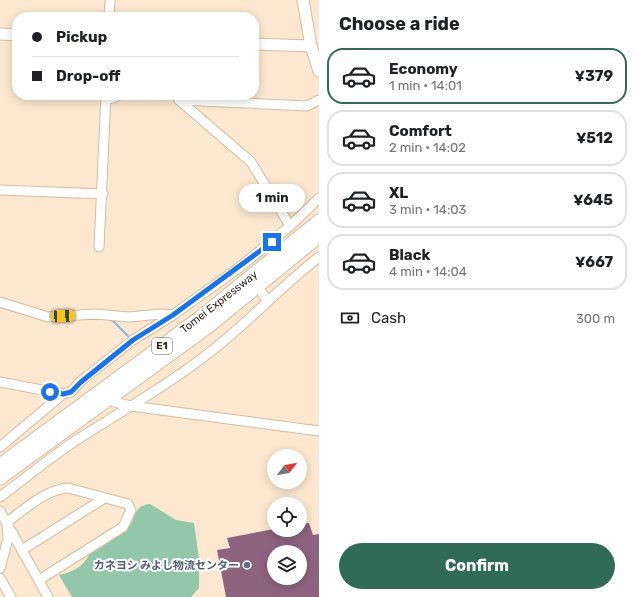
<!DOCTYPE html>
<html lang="en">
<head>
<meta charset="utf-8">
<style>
	:root { --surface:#fff; --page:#f2f2f2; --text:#202124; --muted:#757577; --line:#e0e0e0; --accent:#2f6b56 }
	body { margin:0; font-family:Rubik,"Noto Sans JP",sans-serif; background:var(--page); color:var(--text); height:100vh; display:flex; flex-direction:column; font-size:15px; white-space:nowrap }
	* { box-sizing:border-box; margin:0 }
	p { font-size:13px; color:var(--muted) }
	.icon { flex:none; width:22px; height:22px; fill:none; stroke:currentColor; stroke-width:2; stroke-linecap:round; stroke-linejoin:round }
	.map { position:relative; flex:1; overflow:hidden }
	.drawer { display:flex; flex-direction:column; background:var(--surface); width:316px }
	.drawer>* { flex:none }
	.guide { position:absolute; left:12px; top:12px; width:247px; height:88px; border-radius:16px; box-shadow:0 2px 10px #0003; display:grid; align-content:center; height:88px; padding:0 20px; background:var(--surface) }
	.needle { width:26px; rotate:59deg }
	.buttons { position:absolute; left:267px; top:449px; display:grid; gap:8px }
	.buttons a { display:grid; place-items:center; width:40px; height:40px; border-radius:50%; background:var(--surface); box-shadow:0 2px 10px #0003; font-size:20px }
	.end { position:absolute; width:18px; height:18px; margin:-9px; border:5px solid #1a73e8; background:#fff; box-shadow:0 0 0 2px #fff }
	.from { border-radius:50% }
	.bubble { position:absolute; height:28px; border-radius:14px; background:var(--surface); box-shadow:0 2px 10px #0003; font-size:13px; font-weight:700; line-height:28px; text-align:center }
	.car { position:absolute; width:12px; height:24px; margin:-12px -6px; border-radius:5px; box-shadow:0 0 3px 1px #0007; background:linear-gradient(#f5c518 24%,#345 0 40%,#f5c518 0 76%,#345 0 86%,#f5c518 0) }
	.guide b { display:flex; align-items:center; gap:14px; height:38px; font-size:15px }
	.guide b+b { border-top:1px solid var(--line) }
	.guide i { width:10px; height:10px; background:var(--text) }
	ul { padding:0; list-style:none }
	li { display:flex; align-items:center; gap:12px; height:56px; margin:0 8px 6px; padding:0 12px; border:2px solid var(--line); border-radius:16px }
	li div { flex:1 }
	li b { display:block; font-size:15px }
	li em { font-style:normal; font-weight:700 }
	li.current { border-color:var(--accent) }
	li>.icon { width:36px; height:36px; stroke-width:1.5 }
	h2 { padding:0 20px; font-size:18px; line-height:48px }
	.pay { display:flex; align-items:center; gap:10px; height:44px; padding:0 20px; font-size:15px }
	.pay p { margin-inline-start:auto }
	.button { display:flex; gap:8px; margin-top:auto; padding:8px 20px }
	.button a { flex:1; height:46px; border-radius:24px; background:var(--accent); color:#fff; font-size:16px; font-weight:700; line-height:46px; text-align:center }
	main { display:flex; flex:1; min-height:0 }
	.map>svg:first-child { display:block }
	.forest { fill:#92c7a9 }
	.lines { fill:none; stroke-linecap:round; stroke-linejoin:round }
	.stream { stroke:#8bb9db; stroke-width:2 }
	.building { fill:#8e637f; fill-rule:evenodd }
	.minor-casing { stroke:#d4bc9e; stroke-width:11 }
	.major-casing { stroke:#d4bc9e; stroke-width:13 }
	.highway-casing { stroke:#d4bc9e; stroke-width:15 }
	.minor { stroke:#fff; stroke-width:9 }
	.major { stroke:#fff; stroke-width:11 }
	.highway { stroke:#fff; stroke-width:13 }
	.route { stroke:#1a73e8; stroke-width:5 }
	.service-dot { fill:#5c6f8a; stroke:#fff; stroke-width:1.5 }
	.labels { text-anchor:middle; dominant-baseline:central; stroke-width:4; stroke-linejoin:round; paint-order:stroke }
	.shield { fill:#fff; stroke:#6d675f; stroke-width:1 }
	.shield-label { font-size:10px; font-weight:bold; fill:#2f261b }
	.street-label { font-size:11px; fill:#2f261b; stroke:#fff }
	.service-label { font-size:11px; font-weight:bold; fill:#4e5e75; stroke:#fff; text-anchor:end }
</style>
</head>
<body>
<main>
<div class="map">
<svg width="319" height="597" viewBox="0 0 319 597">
	<rect width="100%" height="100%" fill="#fce8d0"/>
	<!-- forest -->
	<path class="forest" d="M150 504 176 520 194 523 199 559V588L191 597H72L59 575C72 572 82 568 89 555 101 547 115 539 126 530 137 521 131 506 150 504Z"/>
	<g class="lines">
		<!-- stream -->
		<g class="stream">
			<polyline points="0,307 44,320"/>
			<polyline points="83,319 98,319"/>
			<polyline points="109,319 114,322 129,337"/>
		</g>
	</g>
	<!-- building -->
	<path class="building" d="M309 523 313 535 319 534V597H226L217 550 230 548 227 538 274 529 300 530V524ZM274 552H300V578H274Z"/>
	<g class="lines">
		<defs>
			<g id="minor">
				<polyline points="109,17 110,0"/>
				<polyline points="177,95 179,100 251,162 290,226"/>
				<polyline points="106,99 113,98 119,95"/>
				<polyline points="179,100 307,106 319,100"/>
				<polyline points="0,190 103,194"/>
				<polyline points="99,247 106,95"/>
				<polyline points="262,293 268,301"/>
				<polyline points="0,302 48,317 95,314 129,317 161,314 173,315"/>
				<polyline points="0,382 63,394 71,392 81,381 133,340 173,315 240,267 290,226 319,198"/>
				<polyline points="114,402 131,406 319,431"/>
				<polyline points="0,447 63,394"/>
				<path d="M0 497C25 478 50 458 75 441 118 413 164 388 205 356 245 326 279 288 319 257"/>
				<polyline points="0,511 48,597"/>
				<path d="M7 522C24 510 46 489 68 488L128 504 131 510 123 527 39 580"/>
				<polyline points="22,550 103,499"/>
				<polyline points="0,568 8,539 7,525"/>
				<polyline points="0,578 11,597"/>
			</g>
			<g id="major">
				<polyline points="303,0 311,46 319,71"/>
				<polyline points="0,34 17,35"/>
				<polyline points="254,44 311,46"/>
			</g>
			<g id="highway">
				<polyline points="0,465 201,317 319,221"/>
				<polyline points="0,478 209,326 319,236"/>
			</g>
		</defs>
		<!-- minor casing -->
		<use href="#minor" class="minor-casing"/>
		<!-- major casing -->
		<use href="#major" class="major-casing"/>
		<!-- highway casing -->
		<use href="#highway" class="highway-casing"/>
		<!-- minor -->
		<use href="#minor" class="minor"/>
		<!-- major -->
		<use href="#major" class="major"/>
		<!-- highway -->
		<use href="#highway" class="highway"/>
	</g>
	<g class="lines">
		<!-- route -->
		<polyline class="route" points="50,392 63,394 71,392 81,382 133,340 173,315 272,242"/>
	</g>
	<!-- markers -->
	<circle class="service-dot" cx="247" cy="565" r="4"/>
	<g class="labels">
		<!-- shield labels -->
		<rect class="shield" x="152" y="338" width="20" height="16" rx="3"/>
		<g class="shield-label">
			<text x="162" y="346">E1</text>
		</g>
		<!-- street labels -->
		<g class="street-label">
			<text transform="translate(219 302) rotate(-38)">Tomei Expressway</text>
		</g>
		<!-- service labels -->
		<g class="service-label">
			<text x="239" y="565">カネヨシ みよし物流センター</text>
		</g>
	</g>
</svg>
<div class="buttons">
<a><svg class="needle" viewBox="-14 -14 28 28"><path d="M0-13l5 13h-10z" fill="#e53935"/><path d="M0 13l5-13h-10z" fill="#757577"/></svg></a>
<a><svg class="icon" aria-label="locate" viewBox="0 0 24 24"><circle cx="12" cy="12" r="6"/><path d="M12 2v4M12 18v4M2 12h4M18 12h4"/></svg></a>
<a><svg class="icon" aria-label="layers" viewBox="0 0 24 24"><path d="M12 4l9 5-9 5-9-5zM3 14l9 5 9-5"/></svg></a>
</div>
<i class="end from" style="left:50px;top:392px"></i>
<i class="end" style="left:272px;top:242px"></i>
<div class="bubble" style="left:239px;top:184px;width:66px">1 min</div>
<i class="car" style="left:63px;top:316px;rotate:87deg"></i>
<div class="guide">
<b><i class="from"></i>Pickup</b>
<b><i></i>Drop-off</b>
</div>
</div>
<section class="drawer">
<h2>Choose a ride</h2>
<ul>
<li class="current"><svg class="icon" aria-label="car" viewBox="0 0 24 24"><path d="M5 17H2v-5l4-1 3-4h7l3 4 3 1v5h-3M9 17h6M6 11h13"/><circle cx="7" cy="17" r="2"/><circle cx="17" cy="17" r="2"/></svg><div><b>Economy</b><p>1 min · 14:01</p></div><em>¥379</em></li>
<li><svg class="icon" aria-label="car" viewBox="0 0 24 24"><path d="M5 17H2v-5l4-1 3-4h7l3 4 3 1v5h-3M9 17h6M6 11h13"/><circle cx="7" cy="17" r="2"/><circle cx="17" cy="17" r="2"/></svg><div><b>Comfort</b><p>2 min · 14:02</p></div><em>¥512</em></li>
<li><svg class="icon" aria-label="car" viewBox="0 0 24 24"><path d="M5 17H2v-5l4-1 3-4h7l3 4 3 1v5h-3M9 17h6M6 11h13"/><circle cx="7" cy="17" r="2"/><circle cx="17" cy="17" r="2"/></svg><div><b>XL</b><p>3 min · 14:03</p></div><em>¥645</em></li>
<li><svg class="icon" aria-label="car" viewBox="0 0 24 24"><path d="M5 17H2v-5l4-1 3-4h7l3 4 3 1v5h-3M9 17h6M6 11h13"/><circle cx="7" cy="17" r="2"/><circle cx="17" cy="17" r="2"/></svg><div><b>Black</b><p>4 min · 14:04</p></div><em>¥667</em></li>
</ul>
<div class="pay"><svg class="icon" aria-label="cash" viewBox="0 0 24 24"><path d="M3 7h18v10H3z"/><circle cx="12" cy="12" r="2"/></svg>Cash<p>300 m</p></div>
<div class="button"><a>Confirm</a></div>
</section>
</main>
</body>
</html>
